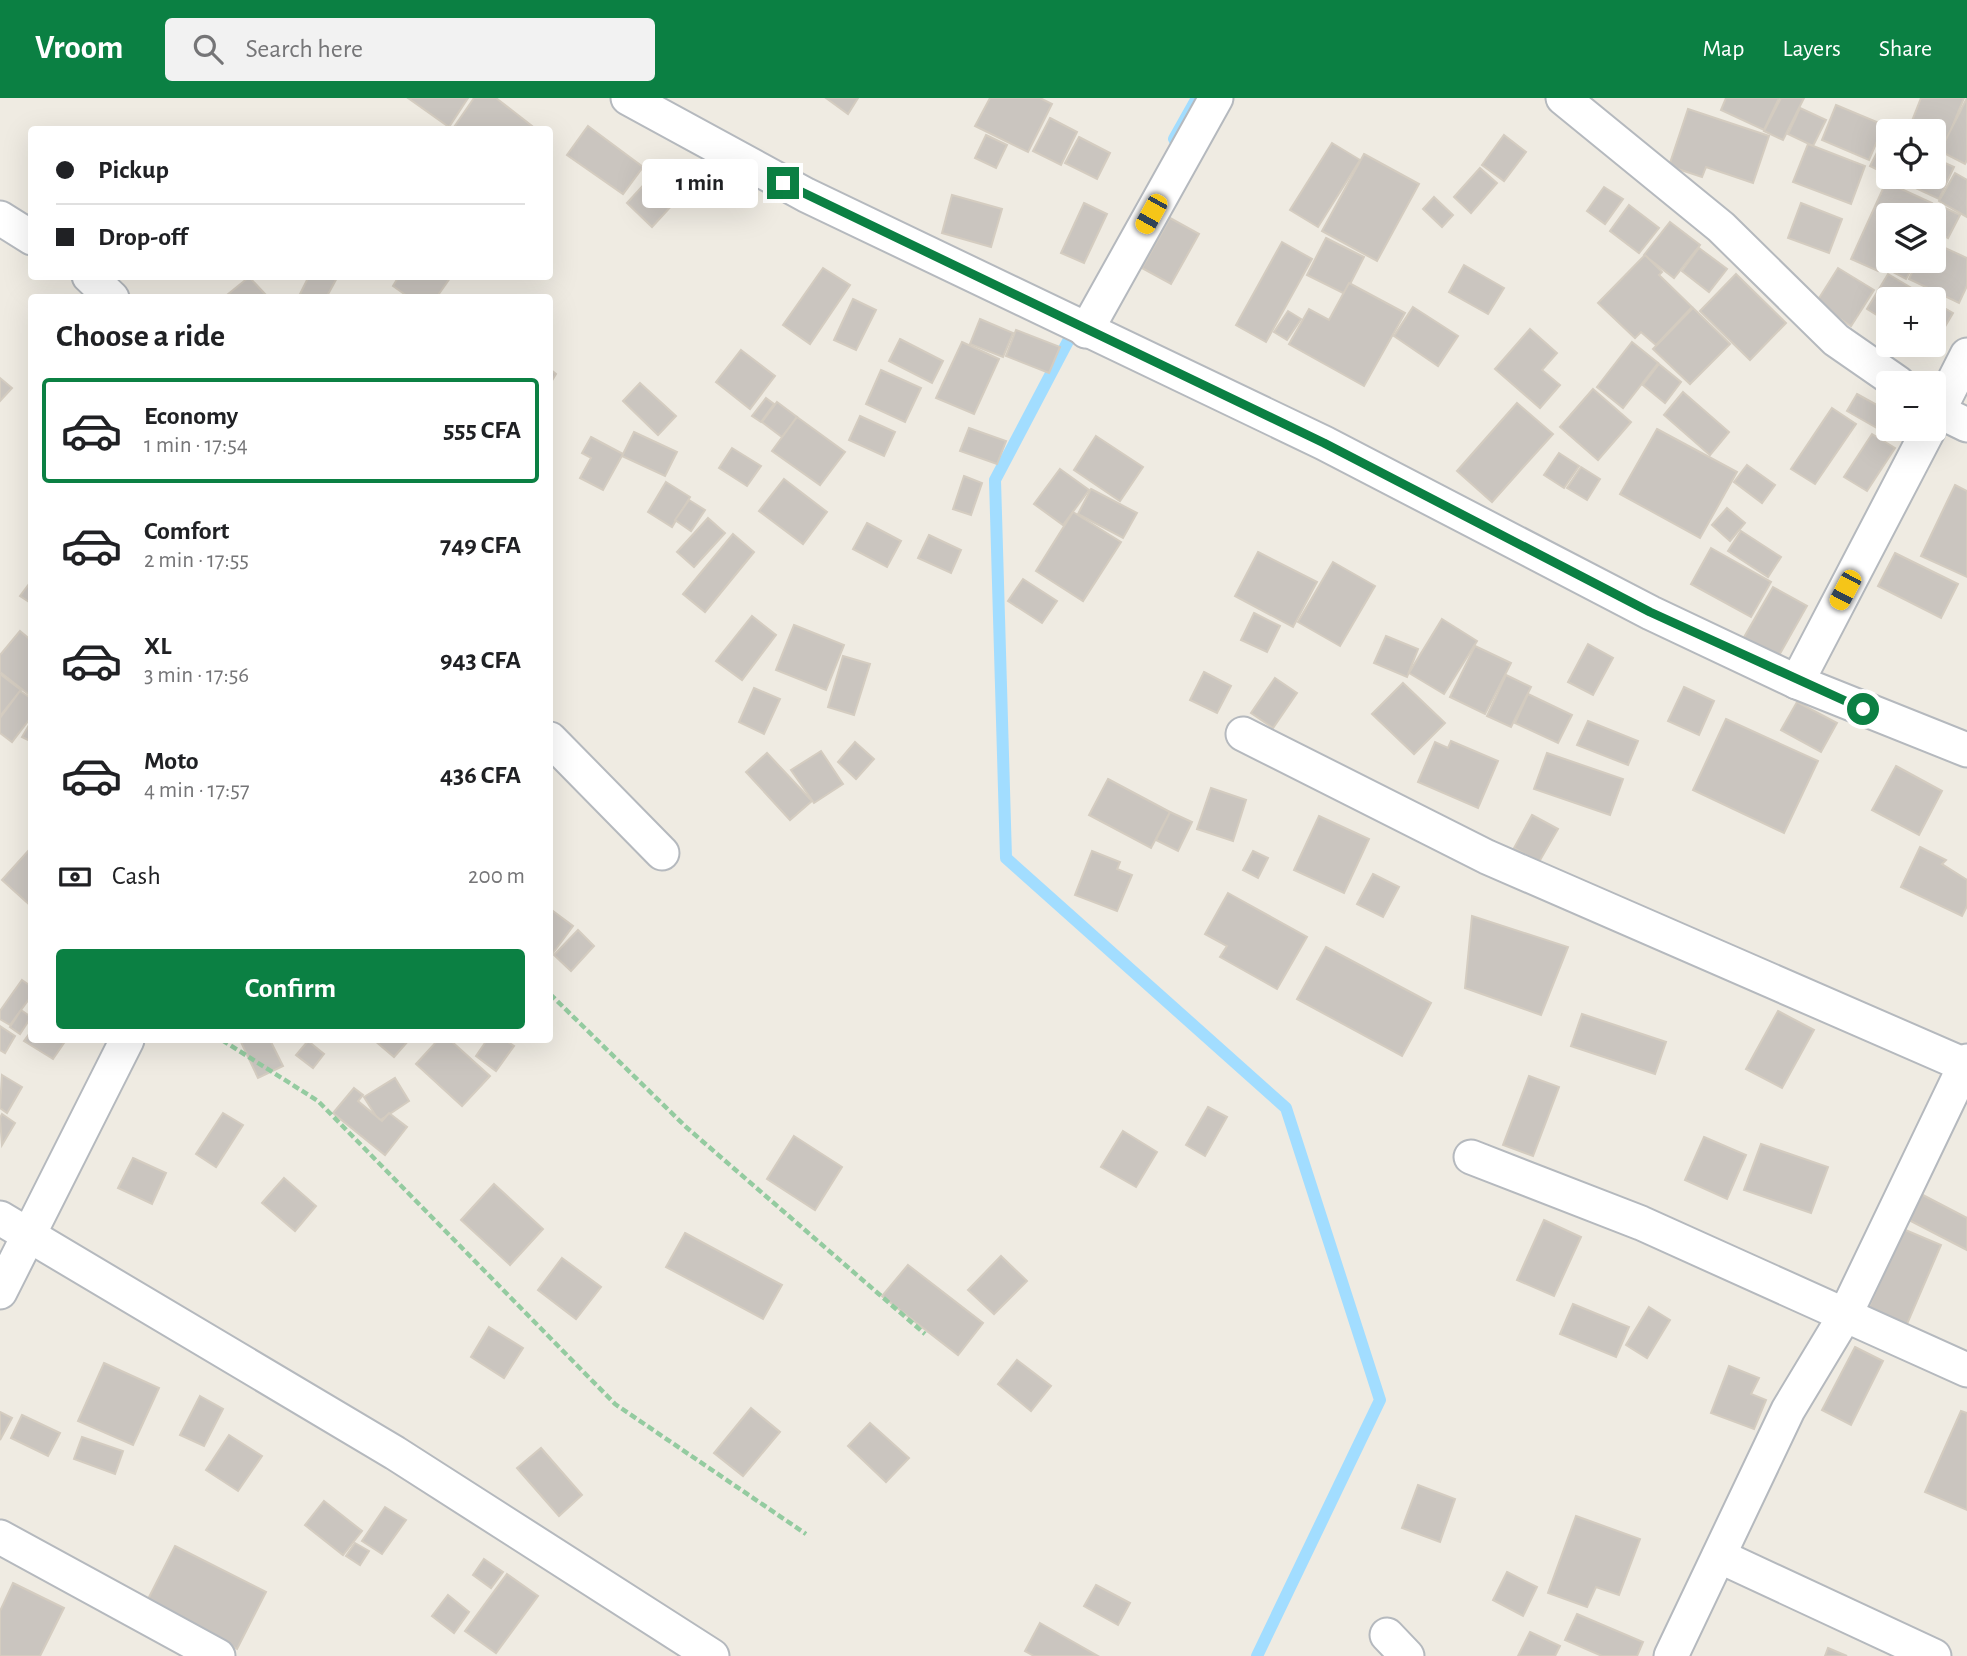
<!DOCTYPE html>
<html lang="en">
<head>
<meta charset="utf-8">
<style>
	:root { --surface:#fff; --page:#f2f2f2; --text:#202124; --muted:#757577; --line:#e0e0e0; --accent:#0b8043 }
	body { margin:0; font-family:"Alegreya Sans",sans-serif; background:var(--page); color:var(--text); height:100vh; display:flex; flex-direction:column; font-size:26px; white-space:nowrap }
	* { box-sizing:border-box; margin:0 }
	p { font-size:23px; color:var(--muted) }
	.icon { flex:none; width:38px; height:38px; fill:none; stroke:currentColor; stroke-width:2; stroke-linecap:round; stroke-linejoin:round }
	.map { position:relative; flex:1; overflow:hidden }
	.sheet { position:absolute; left:28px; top:196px; width:525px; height:749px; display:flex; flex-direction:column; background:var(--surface); border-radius:7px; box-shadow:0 7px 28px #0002 }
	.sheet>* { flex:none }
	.hud { position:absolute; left:28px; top:28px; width:525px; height:154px; border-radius:7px; box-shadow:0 7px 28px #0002; display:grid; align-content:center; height:154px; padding:0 28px; background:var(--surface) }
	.fabs { position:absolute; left:1876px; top:21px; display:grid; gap:14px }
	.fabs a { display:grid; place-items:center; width:70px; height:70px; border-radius:7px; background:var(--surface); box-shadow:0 7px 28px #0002; font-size:35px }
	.end { position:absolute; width:32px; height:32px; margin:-16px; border:9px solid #0b8043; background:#fff; box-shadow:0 0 0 4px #fff }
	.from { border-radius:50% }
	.bubble { position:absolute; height:49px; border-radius:7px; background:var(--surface); box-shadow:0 7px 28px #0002; font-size:23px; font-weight:600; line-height:49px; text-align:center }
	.car { position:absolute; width:21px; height:42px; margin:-21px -10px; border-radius:9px; box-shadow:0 0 5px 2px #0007; background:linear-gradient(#f5c518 24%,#345 0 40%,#f5c518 0 76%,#345 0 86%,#f5c518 0) }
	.hud b { display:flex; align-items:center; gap:24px; height:66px; font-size:26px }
	.hud b+b { border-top:2px solid var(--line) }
	.hud i { width:18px; height:18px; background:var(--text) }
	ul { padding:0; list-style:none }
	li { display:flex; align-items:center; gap:21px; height:105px; margin:0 14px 10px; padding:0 14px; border:4px solid transparent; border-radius:7px }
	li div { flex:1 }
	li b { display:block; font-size:26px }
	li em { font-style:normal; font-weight:600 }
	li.selected { border-color:var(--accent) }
	li>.icon { width:63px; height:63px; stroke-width:1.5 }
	h2 { padding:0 28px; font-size:32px; line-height:84px }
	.pay { display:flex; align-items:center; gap:18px; height:77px; padding:0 28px; font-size:26px }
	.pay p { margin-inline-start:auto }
	.primary-button { display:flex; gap:14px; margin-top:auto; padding:14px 28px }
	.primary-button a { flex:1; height:80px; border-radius:7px; background:var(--accent); color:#fff; font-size:28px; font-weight:600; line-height:80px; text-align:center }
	header { display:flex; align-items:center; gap:42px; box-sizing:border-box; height:98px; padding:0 35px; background:var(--accent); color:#fff }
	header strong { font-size:33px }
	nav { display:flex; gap:38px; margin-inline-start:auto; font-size:24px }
	.search { width:490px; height:63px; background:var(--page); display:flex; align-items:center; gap:18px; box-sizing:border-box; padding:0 24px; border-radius:7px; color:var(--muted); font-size:26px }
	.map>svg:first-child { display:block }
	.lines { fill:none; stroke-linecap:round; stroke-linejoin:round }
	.stream { stroke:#a2ddff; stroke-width:12 }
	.building { fill:#cac5bf; stroke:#d4ccc0; stroke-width:2 }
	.street-casing { stroke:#b5b9be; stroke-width:37 }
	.path { stroke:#94cba0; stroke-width:4.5; stroke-dasharray:7 3.5; stroke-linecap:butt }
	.street { stroke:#fff; stroke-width:33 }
	.route { stroke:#0b8043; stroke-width:9 }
</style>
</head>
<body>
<header>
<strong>Vroom</strong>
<div class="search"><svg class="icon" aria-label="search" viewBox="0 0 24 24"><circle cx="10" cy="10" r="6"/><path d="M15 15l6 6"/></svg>Search here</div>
<nav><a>Map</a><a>Layers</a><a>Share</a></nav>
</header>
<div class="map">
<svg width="1967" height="1558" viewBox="0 0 1967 1558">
	<rect width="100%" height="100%" fill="#efebe2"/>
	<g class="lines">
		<!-- stream -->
		<g class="stream">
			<polyline points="1174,41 1197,0"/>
			<polyline points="1076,228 995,382 1006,760 1286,1010 1380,1302 1257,1558"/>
		</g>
	</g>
	<!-- building -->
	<g class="building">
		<polygon points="408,0 468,0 449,29"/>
		<polygon points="474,0 496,0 532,28 529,32 452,32"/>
		<polygon points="826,0 858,0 848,16"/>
		<polygon points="990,0 1040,0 1052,6 1028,54 975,28"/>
		<polygon points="1726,0 1779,0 1764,32 1721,12"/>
		<polygon points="1781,0 1804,0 1783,42 1764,33"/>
		<polygon points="1921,0 1964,0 1941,56 1934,53 1934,33 1908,33"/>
		<polygon points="1967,0 1967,62 1965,66 1940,53"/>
		<polygon points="1836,7 1884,27 1869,62 1822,42"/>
		<polygon points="1800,10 1826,22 1813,48 1788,36"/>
		<polygon points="1688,11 1769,38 1753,85 1706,69 1702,79 1669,68"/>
		<polygon points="1050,20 1077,34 1061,67 1033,53"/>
		<polygon points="588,28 643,69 623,96 567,57"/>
		<polygon points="986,37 1007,47 996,70 975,60"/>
		<polygon points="1504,37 1526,54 1504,83 1482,67"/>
		<polygon points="1886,37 1888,38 1888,77 1870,68"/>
		<polygon points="1079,39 1110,55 1097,81 1065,65"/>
		<polygon points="1332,45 1360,62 1318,129 1290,112"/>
		<polygon points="1808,46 1865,68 1851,106 1793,84"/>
		<polygon points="1364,56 1419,86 1377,163 1322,133"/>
		<polygon points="1934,60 1954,69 1939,101 1892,79 1934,79"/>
		<polygon points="660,69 685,93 652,129 627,105"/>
		<polygon points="1480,70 1497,85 1471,115 1454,99"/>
		<polygon points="1955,75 1967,82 1967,119 1939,103"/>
		<polygon points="1886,84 1932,105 1927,117 1888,117 1888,150 1878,173 1851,161"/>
		<polygon points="1604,89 1623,101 1605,126 1587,113"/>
		<polygon points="952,97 1002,111 991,149 942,135"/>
		<polygon points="1434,99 1453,117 1442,129 1423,111"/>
		<polygon points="1084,105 1107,116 1084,165 1061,155"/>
		<polygon points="1801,105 1842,121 1829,155 1788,140"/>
		<polygon points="1629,107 1659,130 1639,155 1610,133"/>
		<polygon points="1939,107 1960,117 1948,140 1934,132 1933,117"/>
		<polygon points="1170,120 1199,136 1171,186 1142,170"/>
		<polygon points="1670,124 1700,147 1674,180 1644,157"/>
		<polygon points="1326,140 1364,159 1345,196 1307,177"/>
		<polygon points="1282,144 1312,161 1266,244 1236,227"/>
		<polygon points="1934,145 1967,160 1967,188 1959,205 1909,181 1917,163 1934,163"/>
		<polygon points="1699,150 1727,171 1709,194 1682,173"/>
		<polygon points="1888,152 1888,163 1916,163 1906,181 1880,167"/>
		<polygon points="1645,157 1662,174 1659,177 1692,209 1656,247 1641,234 1635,240 1598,205"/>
		<polygon points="1464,167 1504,190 1488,216 1449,194"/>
		<polygon points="823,170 850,187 810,246 783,227"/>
		<polygon points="1838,170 1874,192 1851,228 1816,205"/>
		<polygon points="1736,176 1786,225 1750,262 1700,213"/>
		<polygon points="1888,176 1930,201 1888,201 1888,224 1867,211"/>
		<polygon points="309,178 338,178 326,200 298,200"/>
		<polygon points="399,178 448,178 450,180 436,200 410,200 393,188"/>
		<polygon points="249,179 266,197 229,200 227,197"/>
		<polygon points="1349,185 1405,215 1364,288 1289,246 1309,211 1329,222"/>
		<polygon points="853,201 876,212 856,252 834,242"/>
		<polygon points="1934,204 1953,215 1934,247"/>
		<polygon points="1413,209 1458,238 1438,268 1394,238"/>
		<polygon points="1693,210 1730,246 1690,286 1653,251"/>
		<polygon points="1288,213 1301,221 1287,242 1274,234"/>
		<polygon points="980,221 1013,235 1003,259 970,246"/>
		<polygon points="1530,231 1557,255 1542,272 1560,287 1540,310 1495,271"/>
		<polygon points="1016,232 1060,249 1049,275 1006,258"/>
		<polygon points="900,241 943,263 932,285 889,263"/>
		<polygon points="962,244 999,261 974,316 936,300"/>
		<polygon points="1632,244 1658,265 1623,310 1597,289"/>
		<polygon points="741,252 775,278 750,311 716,284"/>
		<polygon points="1659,266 1681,284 1665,305 1643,287"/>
		<polygon points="550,271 556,276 550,286"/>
		<polygon points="881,272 921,290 905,324 866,306"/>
		<polygon points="0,280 12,290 0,303"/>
		<polygon points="640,285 676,318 658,337 623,303"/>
		<polygon points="1593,291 1631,324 1598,362 1560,329"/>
		<polygon points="1683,294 1729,334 1710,357 1664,317"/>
		<polygon points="1857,296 1888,313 1888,331 1884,334 1847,313"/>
		<polygon points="766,300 774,306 761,324 752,318"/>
		<polygon points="777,304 797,319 782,339 762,324"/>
		<polygon points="1517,305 1553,336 1492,404 1457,373"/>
		<polygon points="1832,310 1856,326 1815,386 1791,371"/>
		<polygon points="860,318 895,334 884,358 849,342"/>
		<polygon points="797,319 845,354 820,387 772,353"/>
		<polygon points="969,330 1006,343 997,366 960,353"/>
		<polygon points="1657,331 1737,374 1700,440 1620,396"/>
		<polygon points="634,334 677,354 665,378 622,358"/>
		<polygon points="1872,336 1895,350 1867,393 1844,379"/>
		<polygon points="1096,338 1143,369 1120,403 1074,372"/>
		<polygon points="591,339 623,356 603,392 580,380 591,360 582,355"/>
		<polygon points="732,350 761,368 747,388 719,370"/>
		<polygon points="1559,355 1579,368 1564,390 1544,377"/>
		<polygon points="1747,367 1775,387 1762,405 1734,384"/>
		<polygon points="1581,369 1600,381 1587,402 1567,390"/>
		<polygon points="1060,371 1089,392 1063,427 1034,406"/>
		<polygon points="964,378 982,385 971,417 953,411"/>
		<polygon points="784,381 827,414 803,446 759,413"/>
		<polygon points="666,384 690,399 672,429 648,414"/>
		<polygon points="1955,387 1967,393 1967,479 1921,458"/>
		<polygon points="1091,391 1137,415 1123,440 1078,416"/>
		<polygon points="689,402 705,412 691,433 675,422"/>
		<polygon points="1727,410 1745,425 1730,443 1712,427"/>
		<polygon points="1073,414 1121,444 1083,503 1036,473"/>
		<polygon points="708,420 725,435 694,469 677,454"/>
		<polygon points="867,425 901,443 887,469 853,451"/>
		<polygon points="1741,433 1781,459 1768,479 1728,453"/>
		<polygon points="733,436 754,454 705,514 683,496"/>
		<polygon points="929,437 961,452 951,475 918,460"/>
		<polygon points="1711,450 1771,484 1751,519 1691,486"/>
		<polygon points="1258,454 1317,484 1293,529 1235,498"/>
		<polygon points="1895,455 1958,486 1941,520 1878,488"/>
		<polygon points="1333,464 1375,488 1340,548 1298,524"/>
		<polygon points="1023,481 1057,503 1042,525 1008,503"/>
		<polygon points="32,482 32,506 20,498"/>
		<polygon points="1773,489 1807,508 1777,561 1743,541"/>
		<polygon points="1254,515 1280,528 1267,554 1241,542"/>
		<polygon points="752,518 776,537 742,582 716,563"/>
		<polygon points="1442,521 1477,543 1444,596 1409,575"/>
		<polygon points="794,527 844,547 826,592 776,572"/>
		<polygon points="20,533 32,543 32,599 0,574 0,557"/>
		<polygon points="1386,538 1418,551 1407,579 1374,565"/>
		<polygon points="1588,546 1613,560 1593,597 1568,584"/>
		<polygon points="1475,548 1511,565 1485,616 1450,599"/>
		<polygon points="843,558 870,566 854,617 828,609"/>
		<polygon points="1204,574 1231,588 1217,615 1190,602"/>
		<polygon points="0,576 21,592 0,618"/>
		<polygon points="1506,577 1531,589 1511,629 1487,618"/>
		<polygon points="1275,580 1297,595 1273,630 1251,615"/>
		<polygon points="1403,585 1445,625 1414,656 1372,616"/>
		<polygon points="1684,589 1714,603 1699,637 1668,623"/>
		<polygon points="754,590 780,601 764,636 739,624"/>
		<polygon points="20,593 32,601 32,618 12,644 0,635 0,620"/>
		<polygon points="1528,596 1572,617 1558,645 1515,625"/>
		<polygon points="1797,604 1837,625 1821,654 1781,632"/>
		<polygon points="1726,621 1818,663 1784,735 1693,692"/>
		<polygon points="32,622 32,644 22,639"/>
		<polygon points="1588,623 1638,643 1628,667 1577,647"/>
		<polygon points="1451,643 1498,663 1478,710 1418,684 1435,644 1448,650"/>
		<polygon points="855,644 874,661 856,681 838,664"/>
		<polygon points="821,653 843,686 814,705 791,672"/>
		<polygon points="767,655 812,703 790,722 746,674"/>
		<polygon points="1547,655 1623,681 1610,717 1534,691"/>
		<polygon points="1896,668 1942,693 1919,737 1872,712"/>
		<polygon points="1108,681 1170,714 1151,750 1089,717"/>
		<polygon points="1211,690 1246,702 1233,743 1197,731"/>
		<polygon points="1170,714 1192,724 1178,753 1156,742"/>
		<polygon points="1532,717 1558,731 1539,764 1514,750"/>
		<polygon points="1319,718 1369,741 1344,795 1294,772"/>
		<polygon points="1920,749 1946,762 1942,766 1967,782 1967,808 1962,818 1901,789"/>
		<polygon points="28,753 32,756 32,809 2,782"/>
		<polygon points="1092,753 1120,764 1117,771 1132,777 1117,813 1075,797"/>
		<polygon points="1253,753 1268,760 1258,780 1243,772"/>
		<polygon points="1373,776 1399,789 1383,819 1357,806"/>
		<polygon points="1228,795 1307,839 1277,891 1220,859 1227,848 1205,836"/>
		<polygon points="553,813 573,828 550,859 550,818"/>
		<polygon points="1472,818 1568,849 1541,917 1465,890"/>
		<polygon points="578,832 594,848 571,873 554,857"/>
		<polygon points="1326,849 1431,905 1402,958 1297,901"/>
		<polygon points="22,882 32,889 32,897 10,927 0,921 0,913"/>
		<polygon points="21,912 31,919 20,936 10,929"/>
		<polygon points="1778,913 1814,932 1782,990 1746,971"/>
		<polygon points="1582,916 1666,944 1655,976 1571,948"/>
		<polygon points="0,928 15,938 5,955 0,952"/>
		<polygon points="32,932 32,942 66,942 53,961 24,943"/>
		<polygon points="240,942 270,942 283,968 258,980"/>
		<polygon points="374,942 409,942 394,959"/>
		<polygon points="438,942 450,942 490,978 462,1008 416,966"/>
		<polygon points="487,942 505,942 514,948 496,973 476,958"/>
		<polygon points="308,943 324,956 313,970 296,957"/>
		<polygon points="2,977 22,989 7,1015 0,1010"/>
		<polygon points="1529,978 1559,989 1533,1058 1503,1047"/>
		<polygon points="395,980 409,1003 379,1023 364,999"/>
		<polygon points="354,990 363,997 358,1003 382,1023 389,1015 407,1029 385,1057 333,1015"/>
		<polygon points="1208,1009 1227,1019 1205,1058 1186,1047"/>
		<polygon points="223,1015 243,1027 216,1069 196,1056"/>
		<polygon points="2,1016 15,1025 2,1047 0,1020"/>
		<polygon points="1123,1033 1157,1054 1136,1089 1101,1069"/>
		<polygon points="794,1038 842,1069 815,1112 767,1081"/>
		<polygon points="1704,1039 1746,1057 1727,1101 1685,1082"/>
		<polygon points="1761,1046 1828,1069 1811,1115 1744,1092"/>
		<polygon points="133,1060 166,1075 152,1106 118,1090"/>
		<polygon points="284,1080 316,1108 295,1133 262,1105"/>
		<polygon points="494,1086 543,1131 510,1167 461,1122"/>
		<polygon points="1919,1095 1967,1120 1967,1152 1905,1120"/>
		<polygon points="1544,1122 1581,1139 1554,1198 1517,1182"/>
		<polygon points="1903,1131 1941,1147 1904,1233 1866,1216"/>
		<polygon points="685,1135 782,1187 763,1221 666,1169"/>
		<polygon points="1001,1158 1027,1183 994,1216 968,1192"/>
		<polygon points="562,1160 601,1189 576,1221 538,1192"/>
		<polygon points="908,1167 983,1225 958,1257 882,1198"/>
		<polygon points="1573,1206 1629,1229 1616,1259 1560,1236"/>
		<polygon points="1649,1209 1670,1222 1647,1260 1626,1247"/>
		<polygon points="489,1229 523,1250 504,1280 471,1259"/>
		<polygon points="1855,1249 1883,1263 1851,1327 1822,1312"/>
		<polygon points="1017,1262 1051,1288 1031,1313 998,1286"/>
		<polygon points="104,1265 159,1290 133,1347 78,1323"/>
		<polygon points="1729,1268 1759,1280 1751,1296 1766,1302 1754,1331 1711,1315"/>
		<polygon points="200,1298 223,1311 204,1348 180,1337"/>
		<polygon points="751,1310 780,1334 743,1378 714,1355"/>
		<polygon points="1961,1313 1967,1315 1967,1412 1925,1394"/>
		<polygon points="0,1314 12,1320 0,1342"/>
		<polygon points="22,1317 60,1335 48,1358 11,1340"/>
		<polygon points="870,1325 909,1360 886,1384 848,1348"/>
		<polygon points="229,1337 262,1358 238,1393 206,1372"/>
		<polygon points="82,1339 123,1353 115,1376 74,1361"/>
		<polygon points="541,1350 582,1397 559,1418 517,1370"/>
		<polygon points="1418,1387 1455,1401 1440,1444 1402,1430"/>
		<polygon points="324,1403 362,1433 343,1457 305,1427"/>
		<polygon points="385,1409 406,1422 382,1456 362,1443"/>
		<polygon points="1576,1418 1640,1441 1619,1497 1596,1489 1587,1509 1548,1495"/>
		<polygon points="355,1445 369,1453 360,1467 346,1458"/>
		<polygon points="175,1448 266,1494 237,1551 146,1505"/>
		<polygon points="484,1461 503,1474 491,1490 473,1477"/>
		<polygon points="1507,1474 1537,1489 1523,1518 1493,1502"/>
		<polygon points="507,1476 538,1498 496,1555 465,1533"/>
		<polygon points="13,1485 64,1510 40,1558 0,1558 0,1513"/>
		<polygon points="1096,1487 1130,1505 1118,1527 1084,1508"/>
		<polygon points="448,1497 469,1514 454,1535 432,1518"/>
		<polygon points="1577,1516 1643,1544 1637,1558 1602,1558 1565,1542"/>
		<polygon points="1040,1525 1098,1558 1034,1558 1025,1553"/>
		<polygon points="1530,1534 1560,1548 1555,1558 1518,1558"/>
		<polygon points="1828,1550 1847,1558 1825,1558"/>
	</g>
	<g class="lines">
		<defs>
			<g id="street">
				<polyline points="628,0 806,97 1324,345 1651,515 1797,584 1967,652"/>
				<polyline points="1563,0 1721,129 1836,242 1898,285"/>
				<polyline points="0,120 32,140"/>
				<polyline points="89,178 112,200"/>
				<polyline points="1086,233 1216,0"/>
				<polyline points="1934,311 1967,327"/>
				<polyline points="1934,322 1967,257"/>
				<polyline points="1797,584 1929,331"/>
				<polyline points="1243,636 1487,759 1967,968"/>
				<polyline points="550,641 662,755"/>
				<polyline points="1471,1059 1641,1125 1967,1272"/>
				<polyline points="0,1120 395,1355 712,1558"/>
				<polyline points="0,1194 127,942"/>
				<polyline points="0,1439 218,1558"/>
				<polyline points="1719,1458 1934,1558"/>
				<polyline points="1387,1537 1407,1558"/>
				<polyline points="1671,1558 1788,1312 1844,1219 1967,963"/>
			</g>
		</defs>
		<!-- street casing -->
		<use href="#street" class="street-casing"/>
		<!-- path -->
		<g class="path">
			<polyline points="550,896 686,1029 925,1236"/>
			<polyline points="222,942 318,1003 615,1306 806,1436"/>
		</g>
		<!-- street -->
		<use href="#street" class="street"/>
	</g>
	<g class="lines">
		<!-- route -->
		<polyline class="route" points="783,85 1324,345 1650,514 1863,611"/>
	</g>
</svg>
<div class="fabs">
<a><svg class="icon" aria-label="locate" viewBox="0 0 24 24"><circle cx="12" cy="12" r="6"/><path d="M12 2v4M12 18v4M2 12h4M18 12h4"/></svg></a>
<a><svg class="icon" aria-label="layers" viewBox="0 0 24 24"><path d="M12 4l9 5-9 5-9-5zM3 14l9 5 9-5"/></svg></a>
<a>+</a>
<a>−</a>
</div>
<i class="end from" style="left:1863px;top:611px"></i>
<i class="end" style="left:783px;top:85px"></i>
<div class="bubble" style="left:642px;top:61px;width:116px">1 min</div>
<i class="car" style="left:1151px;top:116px;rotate:209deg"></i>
<i class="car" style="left:1845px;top:492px;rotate:208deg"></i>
<div class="hud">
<b><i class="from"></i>Pickup</b>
<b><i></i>Drop-off</b>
</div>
<section class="sheet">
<h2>Choose a ride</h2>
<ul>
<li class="selected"><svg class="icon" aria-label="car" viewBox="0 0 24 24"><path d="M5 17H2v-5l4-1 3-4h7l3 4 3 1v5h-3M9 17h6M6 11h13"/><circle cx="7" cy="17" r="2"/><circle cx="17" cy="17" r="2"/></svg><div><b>Economy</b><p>1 min · 17:54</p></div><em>555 CFA</em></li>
<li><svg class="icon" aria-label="car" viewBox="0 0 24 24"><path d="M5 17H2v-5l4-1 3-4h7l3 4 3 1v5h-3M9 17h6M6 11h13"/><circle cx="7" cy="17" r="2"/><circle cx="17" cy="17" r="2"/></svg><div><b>Comfort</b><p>2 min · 17:55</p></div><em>749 CFA</em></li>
<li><svg class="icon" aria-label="car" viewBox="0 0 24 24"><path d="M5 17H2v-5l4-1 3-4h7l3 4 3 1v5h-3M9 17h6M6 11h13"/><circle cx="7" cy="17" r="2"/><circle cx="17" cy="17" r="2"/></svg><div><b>XL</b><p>3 min · 17:56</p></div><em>943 CFA</em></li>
<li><svg class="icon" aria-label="car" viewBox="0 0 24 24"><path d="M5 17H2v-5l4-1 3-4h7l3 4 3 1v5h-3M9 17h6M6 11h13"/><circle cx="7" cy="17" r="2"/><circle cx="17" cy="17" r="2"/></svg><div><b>Moto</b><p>4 min · 17:57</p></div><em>436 CFA</em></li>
</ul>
<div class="pay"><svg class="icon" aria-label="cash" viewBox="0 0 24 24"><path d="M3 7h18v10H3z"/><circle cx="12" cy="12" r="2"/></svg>Cash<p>200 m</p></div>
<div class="primary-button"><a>Confirm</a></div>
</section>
</div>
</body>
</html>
